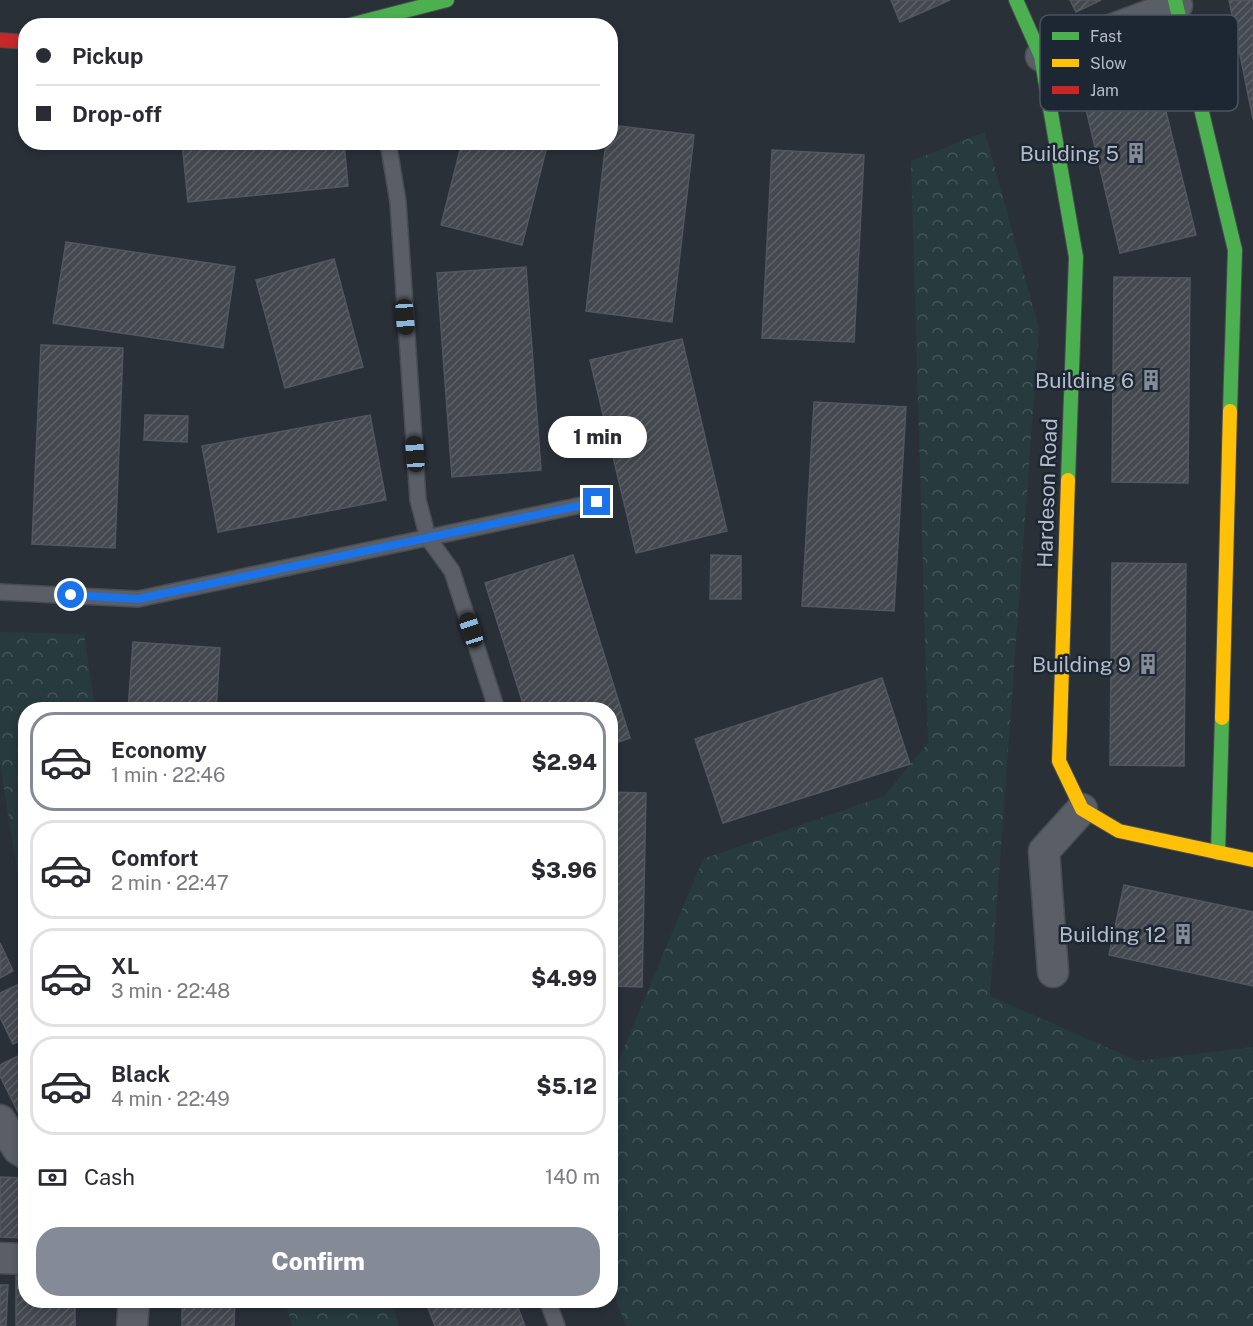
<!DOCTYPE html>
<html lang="en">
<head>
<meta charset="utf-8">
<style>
	:root { --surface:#fff; --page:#f2f2f3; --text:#2b2b33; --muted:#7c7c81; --line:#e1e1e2; --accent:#848b96 }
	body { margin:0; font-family:"Public Sans",sans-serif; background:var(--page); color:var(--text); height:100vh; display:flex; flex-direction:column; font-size:22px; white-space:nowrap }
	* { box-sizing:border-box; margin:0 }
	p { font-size:20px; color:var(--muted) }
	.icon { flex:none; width:33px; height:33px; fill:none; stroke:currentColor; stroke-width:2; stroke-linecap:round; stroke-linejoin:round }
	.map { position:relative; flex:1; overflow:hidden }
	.panel { position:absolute; left:18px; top:702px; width:600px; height:606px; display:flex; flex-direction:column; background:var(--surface); border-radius:24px; box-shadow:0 3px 9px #0003 }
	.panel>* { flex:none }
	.banner { position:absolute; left:18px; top:18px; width:600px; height:132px; border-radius:24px; box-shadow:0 3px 9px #0003; display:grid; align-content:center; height:132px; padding:0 18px; background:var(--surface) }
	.end { position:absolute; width:27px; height:27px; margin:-14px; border:8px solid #1a73e8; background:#fff; box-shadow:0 0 0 3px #fff }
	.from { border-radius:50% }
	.bubble { position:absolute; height:42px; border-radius:21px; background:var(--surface); box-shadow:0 3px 9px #0003; font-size:20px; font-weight:800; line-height:42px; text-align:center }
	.car { position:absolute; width:18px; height:36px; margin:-18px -9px; border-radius:8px; box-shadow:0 0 4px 2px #0007; background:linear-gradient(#222 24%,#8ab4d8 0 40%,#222 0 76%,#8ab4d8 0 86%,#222 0) }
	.banner b { display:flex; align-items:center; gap:21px; height:57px; font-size:22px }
	.banner b+b { border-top:2px solid var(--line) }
	.banner i { width:15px; height:15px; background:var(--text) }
	ul { padding:10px 0 0; list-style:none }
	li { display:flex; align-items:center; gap:18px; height:99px; margin:0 12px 9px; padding:0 6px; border:3px solid var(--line); border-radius:24px }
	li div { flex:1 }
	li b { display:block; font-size:22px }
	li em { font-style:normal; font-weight:800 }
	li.current { border-color:var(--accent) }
	li>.icon { width:54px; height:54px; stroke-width:1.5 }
	.pay { display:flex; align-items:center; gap:15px; height:66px; padding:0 18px; font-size:22px }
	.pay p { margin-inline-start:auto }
	.cta { display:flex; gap:12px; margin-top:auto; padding:12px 18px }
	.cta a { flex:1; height:69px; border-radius:24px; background:var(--accent); color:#fff; font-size:24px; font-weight:800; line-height:69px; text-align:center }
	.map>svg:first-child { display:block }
	.forest { fill:url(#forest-crowns) }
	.building { fill:url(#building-hatch); stroke:#52575f; stroke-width:1.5 }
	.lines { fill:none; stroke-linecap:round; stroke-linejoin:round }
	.lane-casing { stroke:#484c53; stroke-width:18 }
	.street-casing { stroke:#484c53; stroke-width:33 }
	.fast-casing { stroke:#484c53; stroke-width:16 }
	.slow-casing { stroke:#484c53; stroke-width:16 }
	.jam-casing { stroke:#484c53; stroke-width:16 }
	.lane { stroke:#5a5e66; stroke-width:15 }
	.street { stroke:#5a5e66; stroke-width:30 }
	.fast { stroke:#4caf50; stroke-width:14 }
	.slow { stroke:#ffc107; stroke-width:14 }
	.jam { stroke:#c62828; stroke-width:14 }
	.route { stroke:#1a73e8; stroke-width:8 }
	.labels { text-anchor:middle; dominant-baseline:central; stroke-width:5; stroke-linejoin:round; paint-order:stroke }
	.poi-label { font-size:21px; fill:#b4bcc9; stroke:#1d2633; text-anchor:end }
	.street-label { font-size:21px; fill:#b4bcc9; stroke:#1d2633 }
	.key { fill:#1d2633; stroke:#4a5360; stroke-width:1.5 }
	.key-label { font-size:16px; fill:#b4bcc9 }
</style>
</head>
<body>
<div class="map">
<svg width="1253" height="1326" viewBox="0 0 1253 1326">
	<defs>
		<pattern id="forest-crowns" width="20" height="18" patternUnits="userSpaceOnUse" patternTransform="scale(1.5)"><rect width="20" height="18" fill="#273a3e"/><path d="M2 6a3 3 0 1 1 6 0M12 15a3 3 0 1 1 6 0" fill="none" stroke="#445559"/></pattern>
		<pattern id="building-hatch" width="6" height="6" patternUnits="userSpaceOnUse" patternTransform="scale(1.5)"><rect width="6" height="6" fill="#444950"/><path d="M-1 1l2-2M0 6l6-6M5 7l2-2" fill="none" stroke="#5d6168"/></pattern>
	</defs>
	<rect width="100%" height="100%" fill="#2a3038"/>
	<!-- forest -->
	<g class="forest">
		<polygon points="985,132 1039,329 990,996 1138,1061 1253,1047 1253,1326 626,1326 611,1287 611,1079 703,859 884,796 928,743 911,161"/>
		<polygon points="0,632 84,634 95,709 26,710 25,905 21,897 0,762"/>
		<polygon points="285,1301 391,1301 399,1326 292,1326"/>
	</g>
	<!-- building -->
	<g class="building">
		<polygon points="891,0 950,0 900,22"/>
		<polygon points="1070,0 1101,0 1076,12"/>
		<polygon points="1229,0 1253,0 1253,119"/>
		<polygon points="1152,54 1196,235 1120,253 1077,71"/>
		<polygon points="610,125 694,135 672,322 586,311 606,142 610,142"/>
		<polygon points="182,142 344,142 348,186 188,202"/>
		<polygon points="462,142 548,142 522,245 441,225"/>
		<polygon points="772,150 864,155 854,342 762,338"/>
		<polygon points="66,242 235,267 223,348 53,323"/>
		<polygon points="334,259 363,367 285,388 256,280"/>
		<polygon points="526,267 541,470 452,477 437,273"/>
		<polygon points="1114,277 1190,278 1188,483 1112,482"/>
		<polygon points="682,339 727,531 636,553 590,360"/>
		<polygon points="41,345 123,348 115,548 32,544"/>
		<polygon points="814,402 906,407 894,611 802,606"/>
		<polygon points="145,415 188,416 187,442 144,440"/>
		<polygon points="370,415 386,500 218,532 202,446"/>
		<polygon points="573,555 630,738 610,745 610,710 525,710 485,583"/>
		<polygon points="711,555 741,556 741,599 710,599"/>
		<polygon points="1112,563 1186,564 1184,766 1110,765"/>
		<polygon points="133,642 220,648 216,710 128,710"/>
		<polygon points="882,678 910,764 723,823 695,739"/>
		<polygon points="610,792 646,793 642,987 610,986"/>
		<polygon points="1124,885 1253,912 1253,986 1109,955"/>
		<polygon points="0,943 13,971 0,978"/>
		<polygon points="26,981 26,1038 13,1044 0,1017 0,993"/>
		<polygon points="26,1052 26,1113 20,1116 0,1076 0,1065"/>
		<polygon points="0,1177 26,1178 26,1238 0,1237"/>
		<polygon points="16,1275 26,1275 26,1300 75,1300 75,1326 16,1326"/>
		<polygon points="0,1285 8,1285 6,1326 0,1326"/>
		<polygon points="182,1300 235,1300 234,1326 182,1326"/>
		<polygon points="425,1300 515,1300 525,1326 435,1326"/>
	</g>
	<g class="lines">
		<defs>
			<g id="lane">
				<polyline points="388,142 398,202 418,500 428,538 452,571 497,710"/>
				<polyline points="0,592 138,599 596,502"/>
				<polyline points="547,1300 557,1326"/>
			</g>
			<g id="street">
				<polyline points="1041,56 1177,5"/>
				<polyline points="1053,972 1044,851 1082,809"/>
				<polyline points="0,1120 18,1149 26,1154"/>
				<polyline points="0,1258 26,1259"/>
				<polyline points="132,1326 134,1300"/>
			</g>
			<g id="fast">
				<polyline points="1016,0 1041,56 1076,257 1068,480"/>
				<polyline points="1175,0 1235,250 1230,411"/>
				<polyline points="346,26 447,0"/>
				<polyline points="1218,853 1222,718"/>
			</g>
			<g id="slow">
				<polyline points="1068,480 1059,761 1082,809 1119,831 1253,860"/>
				<polyline points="1222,718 1230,411"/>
			</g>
			<polyline id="jam" points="0,40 26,42"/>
		</defs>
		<!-- lane casing -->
		<use href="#lane" class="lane-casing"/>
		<!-- street casing -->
		<use href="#street" class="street-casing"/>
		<!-- fast casing -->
		<use href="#fast" class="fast-casing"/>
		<!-- slow casing -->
		<use href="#slow" class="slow-casing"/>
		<!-- jam casing -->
		<use href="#jam" class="jam-casing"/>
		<!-- lane -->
		<use href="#lane" class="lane"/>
		<!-- street -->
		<use href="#street" class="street"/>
		<!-- fast -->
		<use href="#fast" class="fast"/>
		<!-- slow -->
		<use href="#slow" class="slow"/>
		<!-- jam -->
		<use href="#jam" class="jam"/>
	</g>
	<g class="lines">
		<!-- route -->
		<polyline class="route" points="71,595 138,599 597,502"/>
	</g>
	<!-- icons -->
	<defs>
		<symbol id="building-bare" viewBox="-9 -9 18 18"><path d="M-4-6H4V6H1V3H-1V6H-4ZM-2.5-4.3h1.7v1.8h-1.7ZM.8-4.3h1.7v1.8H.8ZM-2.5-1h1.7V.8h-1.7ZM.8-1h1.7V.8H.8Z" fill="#848b96" stroke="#1d2633" stroke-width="2.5" paint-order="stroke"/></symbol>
	</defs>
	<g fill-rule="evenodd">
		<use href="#building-bare" x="1121" y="138" width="30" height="30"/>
		<use href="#building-bare" x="1136" y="365" width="30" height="30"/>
		<use href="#building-bare" x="1133" y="649" width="30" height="30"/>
		<use href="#building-bare" x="1168" y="919" width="30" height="30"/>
	</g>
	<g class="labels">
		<!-- poi labels -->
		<g class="poi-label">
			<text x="1119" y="153">Building 5</text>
			<text x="1134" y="380">Building 6</text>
			<text x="1131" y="664">Building 9</text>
			<text x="1166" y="934">Building 12</text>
		</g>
		<!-- street labels -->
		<g class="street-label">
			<text transform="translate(1047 493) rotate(-88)">Hardeson Road</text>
		</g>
	</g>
	<!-- legend -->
	<rect x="1040" y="15" width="198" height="96" rx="9" class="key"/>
	<rect x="1052" y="32" width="27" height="8" fill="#4caf50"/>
	<rect x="1052" y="59" width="27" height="8" fill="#ffc107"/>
	<rect x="1052" y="86" width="27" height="8" fill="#c62828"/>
	<g class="key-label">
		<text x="1090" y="42">Fast</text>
		<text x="1090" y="69">Slow</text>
		<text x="1090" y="96">Jam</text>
	</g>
</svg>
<i class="end from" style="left:71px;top:595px"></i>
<i class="end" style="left:597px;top:502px"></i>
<div class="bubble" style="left:548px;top:416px;width:99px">1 min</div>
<i class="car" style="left:405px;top:317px;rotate:176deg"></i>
<i class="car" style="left:415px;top:454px;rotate:356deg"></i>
<i class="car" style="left:471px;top:630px;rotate:342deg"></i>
<div class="banner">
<b><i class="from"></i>Pickup</b>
<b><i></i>Drop-off</b>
</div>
<section class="panel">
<ul>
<li class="current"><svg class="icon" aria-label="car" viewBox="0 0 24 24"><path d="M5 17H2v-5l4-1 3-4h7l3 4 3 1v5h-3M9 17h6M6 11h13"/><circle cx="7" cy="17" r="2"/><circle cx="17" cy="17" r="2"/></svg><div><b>Economy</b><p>1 min · 22:46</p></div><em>$2.94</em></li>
<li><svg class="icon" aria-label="car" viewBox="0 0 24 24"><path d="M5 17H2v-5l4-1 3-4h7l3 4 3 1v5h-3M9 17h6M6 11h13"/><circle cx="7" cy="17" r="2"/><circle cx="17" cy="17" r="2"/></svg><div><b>Comfort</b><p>2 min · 22:47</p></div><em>$3.96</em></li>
<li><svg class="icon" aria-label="car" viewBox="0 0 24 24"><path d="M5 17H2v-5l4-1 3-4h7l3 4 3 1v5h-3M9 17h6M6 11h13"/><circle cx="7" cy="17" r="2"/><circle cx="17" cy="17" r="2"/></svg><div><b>XL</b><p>3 min · 22:48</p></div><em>$4.99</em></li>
<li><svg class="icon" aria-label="car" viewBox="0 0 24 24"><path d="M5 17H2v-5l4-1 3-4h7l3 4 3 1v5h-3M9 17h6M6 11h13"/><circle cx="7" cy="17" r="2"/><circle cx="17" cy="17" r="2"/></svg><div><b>Black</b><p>4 min · 22:49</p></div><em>$5.12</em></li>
</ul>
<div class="pay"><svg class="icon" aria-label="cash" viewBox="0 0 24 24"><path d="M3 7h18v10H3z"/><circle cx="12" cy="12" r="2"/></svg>Cash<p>140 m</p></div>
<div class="cta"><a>Confirm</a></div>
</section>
</div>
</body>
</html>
